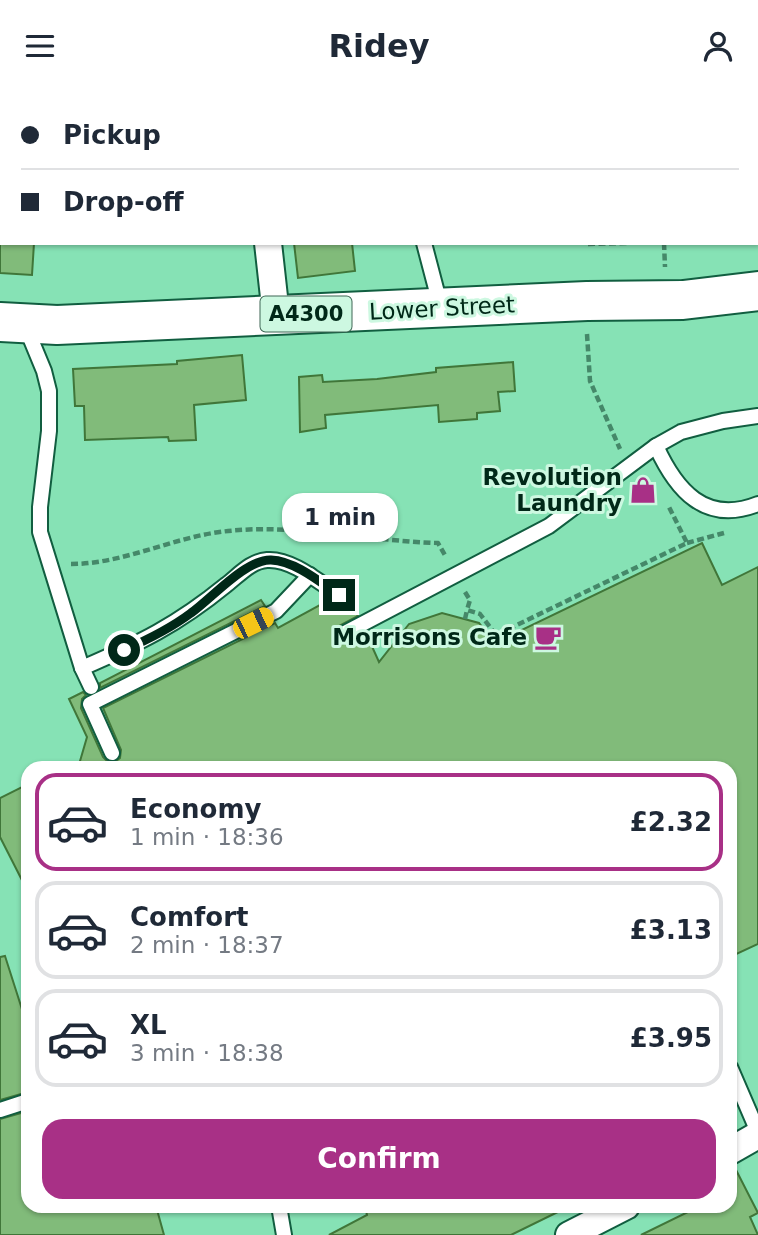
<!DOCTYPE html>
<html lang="en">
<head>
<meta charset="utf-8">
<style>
	:root { --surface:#fff; --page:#f2f2f3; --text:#1f2937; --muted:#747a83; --line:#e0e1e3; --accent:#a83086 }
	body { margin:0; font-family:"DejaVu Sans",sans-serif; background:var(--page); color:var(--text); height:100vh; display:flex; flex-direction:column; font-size:26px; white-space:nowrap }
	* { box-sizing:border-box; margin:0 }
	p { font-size:23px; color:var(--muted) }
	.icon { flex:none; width:38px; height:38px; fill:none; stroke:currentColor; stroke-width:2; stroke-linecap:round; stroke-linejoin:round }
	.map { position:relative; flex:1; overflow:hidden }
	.panel { position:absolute; left:21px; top:670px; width:716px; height:452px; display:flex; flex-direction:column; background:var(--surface); border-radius:21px; box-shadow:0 2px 5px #0004 }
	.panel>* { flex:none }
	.banner { position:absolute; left:0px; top:0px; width:760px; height:154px; box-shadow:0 2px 5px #0004; display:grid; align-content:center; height:154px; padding:0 21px; background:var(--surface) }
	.end { position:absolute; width:32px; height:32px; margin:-16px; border:9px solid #002818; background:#fff; box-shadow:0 0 0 4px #fff }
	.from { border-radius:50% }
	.bubble { position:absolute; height:49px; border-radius:21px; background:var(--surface); box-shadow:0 2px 5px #0004; font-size:23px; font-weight:800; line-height:49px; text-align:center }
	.car { position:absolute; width:21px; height:42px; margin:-21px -10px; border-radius:9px; box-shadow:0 0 5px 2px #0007; background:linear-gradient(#f5c518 24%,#345 0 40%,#f5c518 0 76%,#345 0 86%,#f5c518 0) }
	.banner b { display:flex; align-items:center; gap:24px; height:66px; font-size:26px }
	.banner b+b { border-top:2px solid var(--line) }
	.banner i { width:18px; height:18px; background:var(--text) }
	ul { padding:12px 0 0; list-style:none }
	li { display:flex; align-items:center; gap:21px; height:98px; margin:0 14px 10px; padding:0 7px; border:4px solid var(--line); border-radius:21px }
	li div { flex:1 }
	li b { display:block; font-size:26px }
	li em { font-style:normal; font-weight:800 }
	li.on { border-color:var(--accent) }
	li>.icon { width:63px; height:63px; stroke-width:1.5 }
	.cta { display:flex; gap:14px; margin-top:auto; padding:14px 21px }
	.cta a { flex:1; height:80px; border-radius:21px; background:var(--accent); color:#fff; font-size:28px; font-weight:800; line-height:80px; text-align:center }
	header { display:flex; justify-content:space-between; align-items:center; height:91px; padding:0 21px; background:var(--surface); font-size:32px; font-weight:800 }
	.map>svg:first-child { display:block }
	.building { fill:#81bb7a; stroke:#407639; stroke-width:2 }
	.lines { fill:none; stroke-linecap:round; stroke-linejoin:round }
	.service-casing { stroke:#115e40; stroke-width:18 }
	.minor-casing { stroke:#115e40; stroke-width:30 }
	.primary-casing { stroke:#115e40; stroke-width:42 }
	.path { stroke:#458869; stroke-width:4.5; stroke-dasharray:7 3.5; stroke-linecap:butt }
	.service { stroke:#fff; stroke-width:14 }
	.minor { stroke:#fff; stroke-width:26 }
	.primary { stroke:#fff; stroke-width:38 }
	.route { stroke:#002818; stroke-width:9 }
	.labels { text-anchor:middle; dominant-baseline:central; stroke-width:6; stroke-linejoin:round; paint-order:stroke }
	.shield { fill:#cdf8e1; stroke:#3e6654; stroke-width:2 }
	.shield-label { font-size:21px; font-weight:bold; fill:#002818 }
	.street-label { font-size:23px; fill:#002818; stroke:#cdf8e1 }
	.poi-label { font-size:23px; font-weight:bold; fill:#002818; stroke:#cdf8e1; text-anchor:end }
</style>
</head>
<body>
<header><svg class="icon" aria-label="menu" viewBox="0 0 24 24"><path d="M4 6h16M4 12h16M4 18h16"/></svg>Ridey<svg class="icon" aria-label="person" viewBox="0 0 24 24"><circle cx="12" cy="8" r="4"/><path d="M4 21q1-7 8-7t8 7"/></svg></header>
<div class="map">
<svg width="758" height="1144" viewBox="0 0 758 1144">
	<rect width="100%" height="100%" fill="#86e2b5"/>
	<!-- building -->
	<g class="building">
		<polygon points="0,152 34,152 32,184 0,182"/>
		<polygon points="294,152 352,152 355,180 298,187"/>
		<polygon points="242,264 246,309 194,314 196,349 169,350 168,346 85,349 84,315 75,315 73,278 177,273 177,270"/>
		<polygon points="513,271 515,300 498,301 500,320 477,322 477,328 439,331 438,314 325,324 326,337 300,341 299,286 322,284 323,291 377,288 436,281 436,277"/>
		<polygon points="702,452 722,494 758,476 758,853 730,866 730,677 78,677 87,646 69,608 83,601 86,604 82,608 81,617 103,666 107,670 115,671 120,667 121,659 103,617 275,532 278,537 329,509 343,513 348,505 358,525 335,537 335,548 343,553 366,542 379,571 409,533 442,522 479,532 495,552"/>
		<polygon points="261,509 265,515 100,597 100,592"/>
		<polygon points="28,693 28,801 0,746 0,707"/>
		<polygon points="5,865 28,937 28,1001 0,1009 0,866"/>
		<polygon points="28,1020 28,1115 156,1115 164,1144 0,1144 0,1028"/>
		<polygon points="734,1075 758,1122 750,1126 758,1144 641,1144 700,1115 730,1115 730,1076"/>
		<polygon points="365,1115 570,1115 511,1144 329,1144 367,1124"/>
	</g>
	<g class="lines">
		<defs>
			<g id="service">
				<polyline points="401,0 401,2"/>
				<polyline points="424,152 440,213"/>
				<polyline points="25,234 44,280 49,300 49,340 40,416 40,441 82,577 91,596"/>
				<path d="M656 355C676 399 705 434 758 413"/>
				<polyline points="343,543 549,435 656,355 681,341 723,330 758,325"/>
				<path d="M82 577C140 552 177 534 226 494 239 484 251 470 267 469 291 467 319 491 339 504"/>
				<polyline points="112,662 90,613 276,520 310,484"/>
				<polyline points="730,976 758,1041"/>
				<polyline points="0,1019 28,1010"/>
				<polyline points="279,1115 284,1144"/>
			</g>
			<g id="minor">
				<polyline points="251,0 251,2"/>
				<polyline points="268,152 276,224"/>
				<polyline points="730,1060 758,1044"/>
				<polyline points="569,1144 626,1115"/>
			</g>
			<polyline id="primary" points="0,231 57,234 587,210 683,209 758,200"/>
		</defs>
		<!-- service casing -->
		<use href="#service" class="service-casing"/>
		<!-- minor casing -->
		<use href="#minor" class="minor-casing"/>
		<!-- primary casing -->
		<use href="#primary" class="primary-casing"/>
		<!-- path -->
		<g class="path">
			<polyline points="664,2 664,0"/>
			<polyline points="664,152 665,176"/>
			<polyline points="588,153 629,152"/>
			<polyline points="587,243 590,290 620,358"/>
			<polyline points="687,452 724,442"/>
			<path d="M71 473C120 473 165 450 213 442 288 430 363 450 438 452L446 466"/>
			<polyline points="465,501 470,509 467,519"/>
			<polyline points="465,528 467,519 480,523 496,544 687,452 669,416"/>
		</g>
		<!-- service -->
		<use href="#service" class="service"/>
		<!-- minor -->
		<use href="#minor" class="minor"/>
		<!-- primary -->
		<use href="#primary" class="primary"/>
	</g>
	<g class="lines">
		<!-- route -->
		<path class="route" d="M124 559C147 549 171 537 191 522 212 507 246 468 271 469 295 470 320 491 339 504"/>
	</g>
	<!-- icons -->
	<defs>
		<symbol id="shop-bare" viewBox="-9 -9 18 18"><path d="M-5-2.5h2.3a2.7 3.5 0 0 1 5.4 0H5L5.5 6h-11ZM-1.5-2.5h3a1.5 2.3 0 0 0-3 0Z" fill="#a83086" stroke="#cdf8e1" stroke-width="2.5" paint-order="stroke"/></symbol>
		<symbol id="cafe-bare" viewBox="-9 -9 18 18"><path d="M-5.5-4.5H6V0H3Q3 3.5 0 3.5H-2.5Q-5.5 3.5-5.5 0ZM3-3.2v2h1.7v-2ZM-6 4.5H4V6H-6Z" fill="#a83086" stroke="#cdf8e1" stroke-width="2.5" paint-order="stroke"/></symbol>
	</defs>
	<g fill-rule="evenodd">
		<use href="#shop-bare" x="624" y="380" width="38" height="38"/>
		<use href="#cafe-bare" x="529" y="527" width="38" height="38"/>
	</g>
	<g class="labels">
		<!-- shield labels -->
		<rect class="shield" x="260.5" y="205.5" width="91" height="35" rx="5"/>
		<g class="shield-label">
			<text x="306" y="223">A4300</text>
		</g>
		<!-- street labels -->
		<g class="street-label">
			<text transform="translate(442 217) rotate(-3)">Lower Street</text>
		</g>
		<!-- poi labels -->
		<g class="poi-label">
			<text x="622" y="386">Revolution<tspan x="622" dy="26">Laundry</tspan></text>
			<text x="527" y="546">Morrisons Cafe</text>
		</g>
	</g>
</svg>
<i class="end from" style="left:124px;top:559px"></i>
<i class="end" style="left:339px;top:504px"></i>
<div class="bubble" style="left:282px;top:402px;width:116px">1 min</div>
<i class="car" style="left:253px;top:532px;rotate:64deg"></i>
<div class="banner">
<b><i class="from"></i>Pickup</b>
<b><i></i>Drop-off</b>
</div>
<section class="panel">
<ul>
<li class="on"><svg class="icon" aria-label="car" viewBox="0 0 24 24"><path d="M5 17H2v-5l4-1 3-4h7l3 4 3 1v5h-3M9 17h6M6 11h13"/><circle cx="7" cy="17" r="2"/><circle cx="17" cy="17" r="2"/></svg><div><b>Economy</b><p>1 min · 18:36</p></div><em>£2.32</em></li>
<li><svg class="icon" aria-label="car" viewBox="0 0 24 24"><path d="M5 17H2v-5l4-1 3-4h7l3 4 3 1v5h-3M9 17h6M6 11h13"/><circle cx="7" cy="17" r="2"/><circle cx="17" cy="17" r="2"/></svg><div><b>Comfort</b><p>2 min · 18:37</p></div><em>£3.13</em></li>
<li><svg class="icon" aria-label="car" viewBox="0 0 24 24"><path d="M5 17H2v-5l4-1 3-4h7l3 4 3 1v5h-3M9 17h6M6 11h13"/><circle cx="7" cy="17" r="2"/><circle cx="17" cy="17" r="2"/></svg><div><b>XL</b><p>3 min · 18:38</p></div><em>£3.95</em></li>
</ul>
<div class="cta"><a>Confirm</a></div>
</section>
</div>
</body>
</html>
